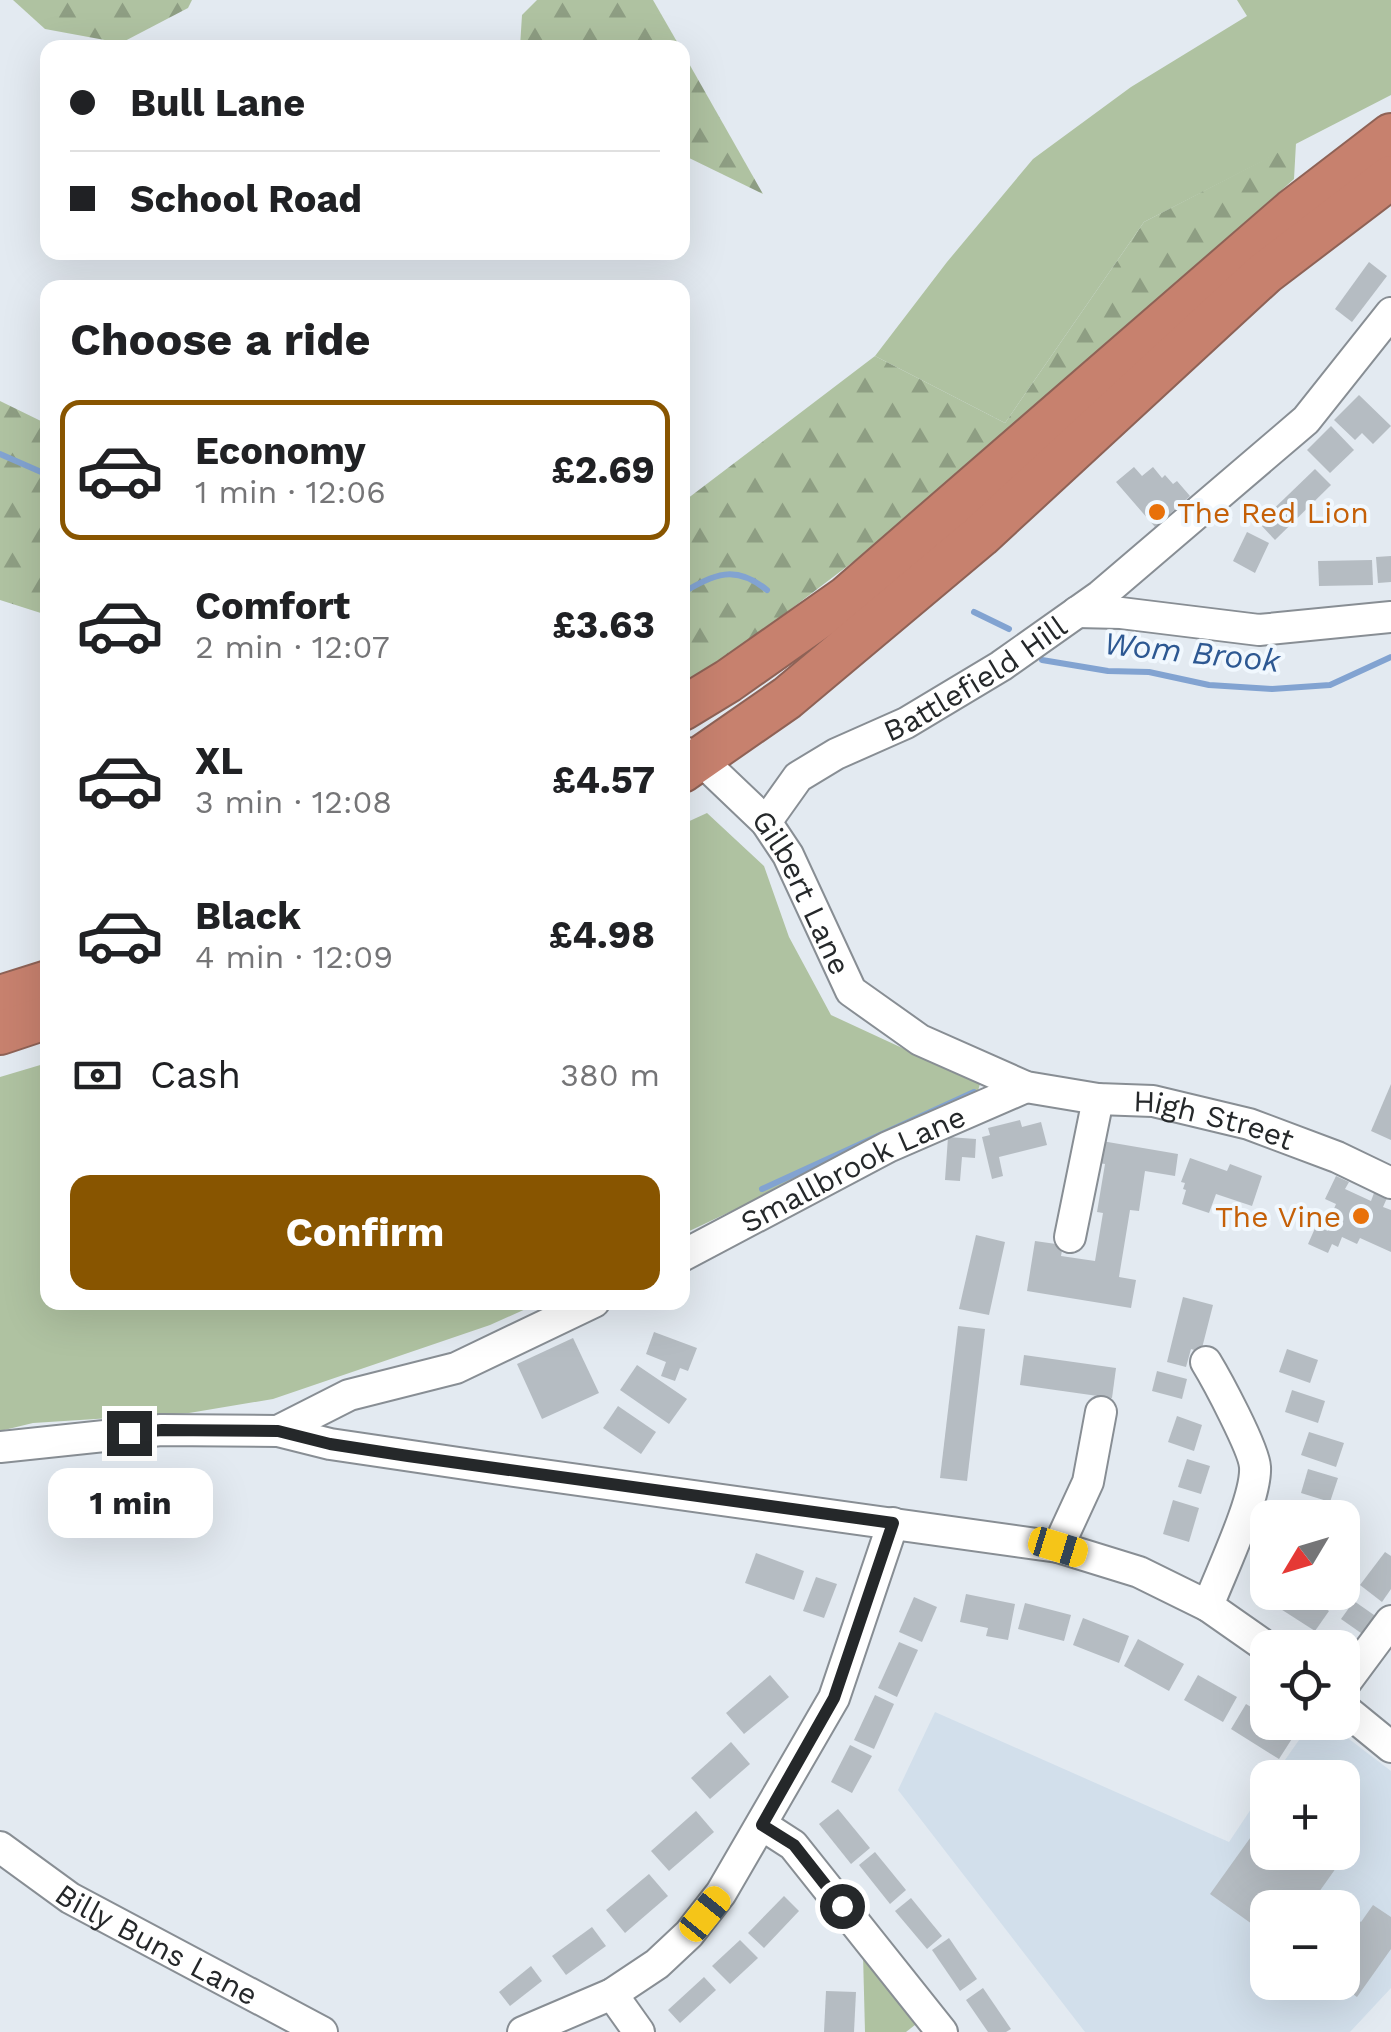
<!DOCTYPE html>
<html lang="en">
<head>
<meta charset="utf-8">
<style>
	:root { --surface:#fff; --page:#f6f6f6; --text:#202124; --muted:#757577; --line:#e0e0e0; --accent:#850 }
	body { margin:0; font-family:"Work Sans",sans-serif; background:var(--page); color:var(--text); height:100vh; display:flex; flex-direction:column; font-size:38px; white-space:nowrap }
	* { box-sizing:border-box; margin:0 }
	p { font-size:32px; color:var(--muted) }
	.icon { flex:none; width:55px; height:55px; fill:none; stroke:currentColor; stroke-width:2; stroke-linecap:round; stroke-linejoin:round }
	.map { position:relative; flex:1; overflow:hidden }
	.sheet { position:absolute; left:40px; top:280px; width:650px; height:1030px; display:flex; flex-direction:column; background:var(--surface); border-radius:20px; box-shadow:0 10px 40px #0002 }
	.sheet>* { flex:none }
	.guide { position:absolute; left:40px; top:40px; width:650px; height:220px; border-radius:20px; box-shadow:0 10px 40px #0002; display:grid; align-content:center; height:220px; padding:0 30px; background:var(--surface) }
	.needle { width:65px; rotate:232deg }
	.controls { position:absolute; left:1250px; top:1500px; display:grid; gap:20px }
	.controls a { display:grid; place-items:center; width:110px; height:110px; border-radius:20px; background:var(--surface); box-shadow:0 10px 40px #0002; font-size:50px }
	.end { position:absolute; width:45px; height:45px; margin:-22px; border:12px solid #25282a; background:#fff; box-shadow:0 0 0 5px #fff }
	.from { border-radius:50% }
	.bubble { position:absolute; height:70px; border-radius:20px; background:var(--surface); box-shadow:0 10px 40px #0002; font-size:32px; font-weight:700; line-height:70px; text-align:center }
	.car { position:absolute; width:30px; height:60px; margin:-30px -15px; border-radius:12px; box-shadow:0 0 8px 2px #0007; background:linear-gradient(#f5c518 24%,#345 0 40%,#f5c518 0 76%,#345 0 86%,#f5c518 0) }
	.guide b { display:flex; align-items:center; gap:35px; height:95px; font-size:38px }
	.guide b+b { border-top:2px solid var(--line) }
	.guide i { width:25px; height:25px; background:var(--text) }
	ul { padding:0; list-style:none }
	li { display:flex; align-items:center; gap:30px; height:140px; margin:0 20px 15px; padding:0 10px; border:5px solid transparent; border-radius:20px }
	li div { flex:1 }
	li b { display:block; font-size:38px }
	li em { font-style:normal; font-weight:700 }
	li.current { border-color:var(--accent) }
	li>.icon { width:90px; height:90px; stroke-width:1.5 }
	h2 { padding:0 30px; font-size:45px; line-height:120px }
	.pay { display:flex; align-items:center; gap:25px; height:110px; padding:0 30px; font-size:38px }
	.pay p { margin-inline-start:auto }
	.cta { display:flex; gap:20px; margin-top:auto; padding:20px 30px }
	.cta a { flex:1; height:115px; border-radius:20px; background:var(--accent); color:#fff; font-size:40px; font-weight:700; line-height:115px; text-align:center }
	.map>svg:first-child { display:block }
	.built { fill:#d2dfeb; fill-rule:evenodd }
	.green { fill:#afc2a1 }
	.forest { fill:url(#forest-firs) }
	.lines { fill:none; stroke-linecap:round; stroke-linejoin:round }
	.stream { stroke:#82a3d1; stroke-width:6 }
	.building { fill:#b5bcc2 }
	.minor-casing { stroke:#888e94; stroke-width:34 }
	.highway-casing { stroke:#8e6256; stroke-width:46 }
	.minor { stroke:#fff; stroke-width:30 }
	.highway { stroke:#c7816e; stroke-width:42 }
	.route { stroke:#25282a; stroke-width:12 }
	.food-dot { fill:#e8710a; stroke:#f1f8fe; stroke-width:4 }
	.labels { text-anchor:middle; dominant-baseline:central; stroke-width:8; stroke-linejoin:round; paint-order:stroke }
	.food-label { font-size:30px; fill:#c56008; stroke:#f1f8fe; text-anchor:start }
	.street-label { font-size:30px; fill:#25282a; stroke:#f1f8fe }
	.water-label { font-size:32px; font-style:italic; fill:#2d5892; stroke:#f1f8fe }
</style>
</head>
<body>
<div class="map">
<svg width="1391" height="2032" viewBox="0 0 1391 2032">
	<defs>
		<pattern id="forest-firs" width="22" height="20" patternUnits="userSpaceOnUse" patternTransform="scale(2.5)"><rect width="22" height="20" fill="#afc2a1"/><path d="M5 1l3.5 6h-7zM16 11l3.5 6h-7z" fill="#8e9e83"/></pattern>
	</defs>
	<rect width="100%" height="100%" fill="#e3eaf1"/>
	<!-- built -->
	<path class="built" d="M935 1712 1229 1842 1267 1785 1268 1852H1342V1778L1273 1777 1311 1723H1328L1391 1771V1988L1350 2032H1085L898 1790ZM1268 1908H1342V1982H1268Z"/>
	<!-- green -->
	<g class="green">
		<polygon points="1237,0 1391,0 1391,95 1144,222 1005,423 875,356 947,262 1033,159 1131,87 1247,16"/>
		<polygon points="707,813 764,866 789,937 831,1015 980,1084 974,1104 924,1120 683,1234 683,824"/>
		<polygon points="47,1063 48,1302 539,1303 490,1325 273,1399 189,1413 33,1423 0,1431 0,1077"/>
		<polygon points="863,1954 920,2021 906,2032 865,2032"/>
	</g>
	<!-- forest -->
	<g class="forest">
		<polygon points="13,0 192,0 188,8 121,43 45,29"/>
		<polygon points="537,0 653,0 680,47 520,47 522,15"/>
		<polygon points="682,53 683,53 763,194 683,155"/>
		<polygon points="1296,143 1294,179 945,492 716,666 683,684 683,502 875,356 1005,423 1144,222"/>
		<polygon points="0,401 47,424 47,615 0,600"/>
	</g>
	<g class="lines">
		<!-- stream -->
		<g class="stream">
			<polyline points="0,454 48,475"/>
			<path d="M682 593C715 574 735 564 767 590"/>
			<polyline points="974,612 1009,629"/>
			<polyline points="1042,660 1108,671 1149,672 1209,685 1272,689 1330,685 1391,657"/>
			<polyline points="762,1189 974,1092"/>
		</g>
	</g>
	<!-- building -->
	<g class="building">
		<polygon points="1369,262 1387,276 1352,322 1335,309"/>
		<polygon points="1359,395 1391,426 1373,444 1362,433 1355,440 1334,420"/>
		<polygon points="1331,426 1354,450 1330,473 1307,450"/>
		<polygon points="1134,467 1142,476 1153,467 1162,478 1165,475 1173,484 1177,481 1190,496 1155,527 1116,482"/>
		<polygon points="1315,469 1331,485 1275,540 1259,523"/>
		<polygon points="1247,532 1269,543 1255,573 1233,561"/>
		<polygon points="1391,556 1391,582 1378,583 1376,557"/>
		<polygon points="1372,560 1373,585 1319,586 1318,561"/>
		<polygon points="1391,1084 1391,1140 1371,1131"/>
		<polygon points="1020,1120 1022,1127 1041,1122 1047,1145 999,1157 1003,1176 992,1179 982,1137 990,1135 988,1128"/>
		<polygon points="948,1137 976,1139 975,1158 962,1157 960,1181 945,1180"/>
		<polygon points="1096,1140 1178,1154 1175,1176 1145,1171 1139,1211 1130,1210 1119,1277 1136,1280 1131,1308 1027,1291 1035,1241 1063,1245 1061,1256 1095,1261 1103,1213 1097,1212 1105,1164 1093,1162"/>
		<polygon points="1190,1158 1227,1171 1230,1164 1262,1176 1252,1206 1216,1194 1209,1213 1182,1204 1186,1190 1183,1189 1185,1183 1181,1182"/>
		<polygon points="1336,1176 1349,1182 1345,1189 1371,1201 1374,1193 1387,1198 1383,1207 1391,1210 1391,1252 1360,1238 1357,1244 1342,1237 1338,1247 1332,1244 1328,1253 1308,1244 1316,1226 1328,1231 1331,1224 1328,1223 1336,1204 1325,1199"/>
		<polygon points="976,1235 1005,1242 989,1315 959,1309"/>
		<polygon points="1183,1297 1213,1305 1201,1352 1191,1349 1186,1367 1167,1362"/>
		<polygon points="958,1326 985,1329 967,1481 940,1478"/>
		<polygon points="654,1332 697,1348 688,1371 680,1368 675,1381 661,1376 666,1362 646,1354"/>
		<polygon points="573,1338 599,1393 542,1419 517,1364"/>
		<polygon points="1287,1349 1318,1360 1310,1383 1279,1372"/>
		<polygon points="1024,1355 1116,1368 1112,1398 1020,1385"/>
		<polygon points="637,1365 687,1399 669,1424 620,1390"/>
		<polygon points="1157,1371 1187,1379 1182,1399 1152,1391"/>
		<polygon points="1292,1390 1325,1401 1318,1423 1285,1412"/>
		<polygon points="618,1406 656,1432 641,1454 603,1428"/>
		<polygon points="1177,1416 1202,1425 1194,1451 1168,1442"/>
		<polygon points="1309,1432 1344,1443 1336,1467 1301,1455"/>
		<polygon points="1187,1459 1210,1466 1201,1494 1178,1487"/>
		<polygon points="1308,1469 1338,1478 1330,1502 1301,1493"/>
		<polygon points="1173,1500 1199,1508 1189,1542 1163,1534"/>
		<polygon points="1288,1504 1320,1514 1319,1518 1284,1518"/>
		<polygon points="1385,1552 1391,1556 1391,1589 1382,1602 1360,1585"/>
		<polygon points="756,1553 804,1571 794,1600 745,1583"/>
		<polygon points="816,1577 837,1584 824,1618 803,1611"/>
		<polygon points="1285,1592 1301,1592 1329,1611 1315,1631 1276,1606"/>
		<polygon points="966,1594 1015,1604 1008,1640 986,1636 988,1628 960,1622"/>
		<polygon points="914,1597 937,1607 922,1642 899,1632"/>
		<polygon points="1354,1601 1384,1622 1371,1640 1341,1619"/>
		<polygon points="1025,1603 1071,1615 1064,1641 1018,1629"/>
		<polygon points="1083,1618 1129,1636 1119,1663 1073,1645"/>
		<polygon points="1138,1639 1184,1664 1169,1691 1124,1666"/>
		<polygon points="899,1642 918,1650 897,1697 878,1688"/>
		<polygon points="770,1675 789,1697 744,1734 726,1713"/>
		<polygon points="1198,1675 1237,1697 1223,1722 1184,1700"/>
		<polygon points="875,1695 894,1704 874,1749 854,1740"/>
		<polygon points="1246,1704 1268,1717 1268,1722 1276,1722 1295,1734 1279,1759 1231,1729"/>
		<polygon points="731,1742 750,1764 710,1799 691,1778"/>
		<polygon points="850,1745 872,1756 852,1793 831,1782"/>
		<polygon points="838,1809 870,1848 851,1864 819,1824"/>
		<polygon points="696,1811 714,1832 669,1871 651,1851"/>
		<polygon points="1268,1813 1268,1852 1329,1852 1341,1861 1319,1892 1341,1908 1268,1908 1268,1916 1259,1929 1210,1894"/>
		<polygon points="875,1852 906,1890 890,1904 859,1865"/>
		<polygon points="649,1874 668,1896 625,1933 606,1910"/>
		<polygon points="784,1896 799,1911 764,1948 748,1933"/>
		<polygon points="911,1898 942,1936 927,1949 895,1911"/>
		<polygon points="1373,1905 1391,1917 1391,1949 1357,1997 1336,1982 1342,1982 1342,1908 1361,1922"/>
		<polygon points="592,1927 606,1946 566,1975 552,1956"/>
		<polygon points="949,1938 977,1979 960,1991 932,1950"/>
		<polygon points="740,1940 758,1958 730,1984 712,1966"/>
		<polygon points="531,1966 542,1981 510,2006 499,1992"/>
		<polygon points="704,1977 716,1990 680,2023 668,2010"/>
		<polygon points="983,1988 1011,2029 1006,2032 988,2032 966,2000"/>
		<polygon points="826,1991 856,1992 854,2032 824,2032"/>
	</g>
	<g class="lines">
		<defs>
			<g id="minor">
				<polyline points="1077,612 1121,613 1259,630 1391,617"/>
				<path id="s1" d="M682 751 701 760 766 822 788 855 851 991 920 1040 1026 1087 1098 1099 1153 1101 1249 1124 1337 1157 1391 1183"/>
				<path id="s2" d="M766 822 798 777 836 754 906 723 1001 666 1100 596 1306 420 1391 313"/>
				<polyline points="1070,1237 1098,1099"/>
				<path id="s3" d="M682 1256 888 1147 1026 1087"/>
				<path d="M1206 1362C1217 1380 1254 1449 1255 1467 1257 1498 1220 1574 1208 1606"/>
				<polyline points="278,1431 349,1395 456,1368 594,1302"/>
				<polyline points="0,1447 161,1430 278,1431 330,1444 486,1467 1058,1547 1139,1572 1208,1606 1268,1648"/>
				<polyline points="1058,1547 1088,1482 1101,1412"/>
				<polyline points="1342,1687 1391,1621"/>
				<polyline points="1342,1707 1391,1747"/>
				<polyline points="762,1825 793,1845 942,2032"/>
				<path id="s4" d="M0 1847 70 1898 322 2032"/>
				<polyline points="612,1994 639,2032"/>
				<polyline points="523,2032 612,1994 657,1964 689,1934 721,1893 834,1698 893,1523"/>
			</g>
			<g id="highway">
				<polyline points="682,709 728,681 846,598 1292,211 1391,135"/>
				<polyline points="682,771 787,698 980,536 1265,273 1391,177"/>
				<polyline points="0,997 48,982"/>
				<polyline points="0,1033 48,1017"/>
			</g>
		</defs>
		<!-- minor casing -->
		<use href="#minor" class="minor-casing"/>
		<!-- highway casing -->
		<use href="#highway" class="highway-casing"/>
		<!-- minor -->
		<use href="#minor" class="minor"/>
		<!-- highway -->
		<use href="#highway" class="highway"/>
	</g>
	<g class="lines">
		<!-- route -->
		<polyline class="route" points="129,1433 162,1430 278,1431 330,1444 408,1456 893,1523 834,1698 762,1825 794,1845 842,1906"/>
	</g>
	<!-- markers -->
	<g class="food-dot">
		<circle cx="1157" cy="512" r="10"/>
		<circle cx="1361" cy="1216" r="10"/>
	</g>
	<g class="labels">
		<!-- food labels -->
		<g class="food-label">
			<text x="1177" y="512">The Red Lion</text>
			<text x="1341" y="1216" text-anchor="end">The Vine</text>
		</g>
		<!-- street labels -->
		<g class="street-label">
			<text stroke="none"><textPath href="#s2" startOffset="258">Battlefield Hill</textPath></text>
			<text stroke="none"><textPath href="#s1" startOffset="190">Gilbert Lane</textPath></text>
			<text stroke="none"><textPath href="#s1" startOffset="692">High Street</textPath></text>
			<text stroke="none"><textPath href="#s3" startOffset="192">Smallbrook Lane</textPath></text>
			<text stroke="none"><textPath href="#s4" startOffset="185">Billy Buns Lane</textPath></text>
		</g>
		<!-- water labels -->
		<g class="water-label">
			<text transform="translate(1192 652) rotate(6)">Wom Brook</text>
		</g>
	</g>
</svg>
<div class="controls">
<a><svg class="needle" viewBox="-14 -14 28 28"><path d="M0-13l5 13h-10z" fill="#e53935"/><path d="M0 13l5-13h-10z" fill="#757577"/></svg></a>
<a><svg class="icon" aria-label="locate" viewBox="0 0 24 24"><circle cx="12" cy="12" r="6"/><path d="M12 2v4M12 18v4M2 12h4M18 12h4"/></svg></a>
<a>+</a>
<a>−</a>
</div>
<i class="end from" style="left:842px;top:1906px"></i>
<i class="end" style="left:129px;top:1433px"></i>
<div class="bubble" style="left:48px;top:1468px;width:165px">1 min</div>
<i class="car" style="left:1058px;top:1547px;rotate:107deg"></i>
<i class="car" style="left:705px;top:1914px;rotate:39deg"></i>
<div class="guide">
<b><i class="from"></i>Bull Lane</b>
<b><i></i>School Road</b>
</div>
<section class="sheet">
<h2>Choose a ride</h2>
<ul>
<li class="current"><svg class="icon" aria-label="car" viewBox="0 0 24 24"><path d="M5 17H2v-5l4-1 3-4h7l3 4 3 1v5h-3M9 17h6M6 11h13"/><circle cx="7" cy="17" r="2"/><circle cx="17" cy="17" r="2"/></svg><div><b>Economy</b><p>1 min · 12:06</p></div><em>£2.69</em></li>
<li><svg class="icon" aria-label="car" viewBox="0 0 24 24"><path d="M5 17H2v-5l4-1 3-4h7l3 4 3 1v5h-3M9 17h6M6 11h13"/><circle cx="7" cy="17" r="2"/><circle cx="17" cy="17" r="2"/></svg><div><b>Comfort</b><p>2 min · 12:07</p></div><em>£3.63</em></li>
<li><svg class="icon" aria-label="car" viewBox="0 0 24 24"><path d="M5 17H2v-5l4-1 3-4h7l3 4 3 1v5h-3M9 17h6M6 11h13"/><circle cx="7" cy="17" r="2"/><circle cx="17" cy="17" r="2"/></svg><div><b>XL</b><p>3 min · 12:08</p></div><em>£4.57</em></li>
<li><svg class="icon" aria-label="car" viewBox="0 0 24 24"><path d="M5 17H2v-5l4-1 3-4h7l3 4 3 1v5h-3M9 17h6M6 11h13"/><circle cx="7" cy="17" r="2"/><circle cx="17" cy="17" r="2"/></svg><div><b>Black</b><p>4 min · 12:09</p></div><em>£4.98</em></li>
</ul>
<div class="pay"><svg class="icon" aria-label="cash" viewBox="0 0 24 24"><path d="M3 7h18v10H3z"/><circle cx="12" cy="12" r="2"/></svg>Cash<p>380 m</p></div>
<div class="cta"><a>Confirm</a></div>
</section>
</div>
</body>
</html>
